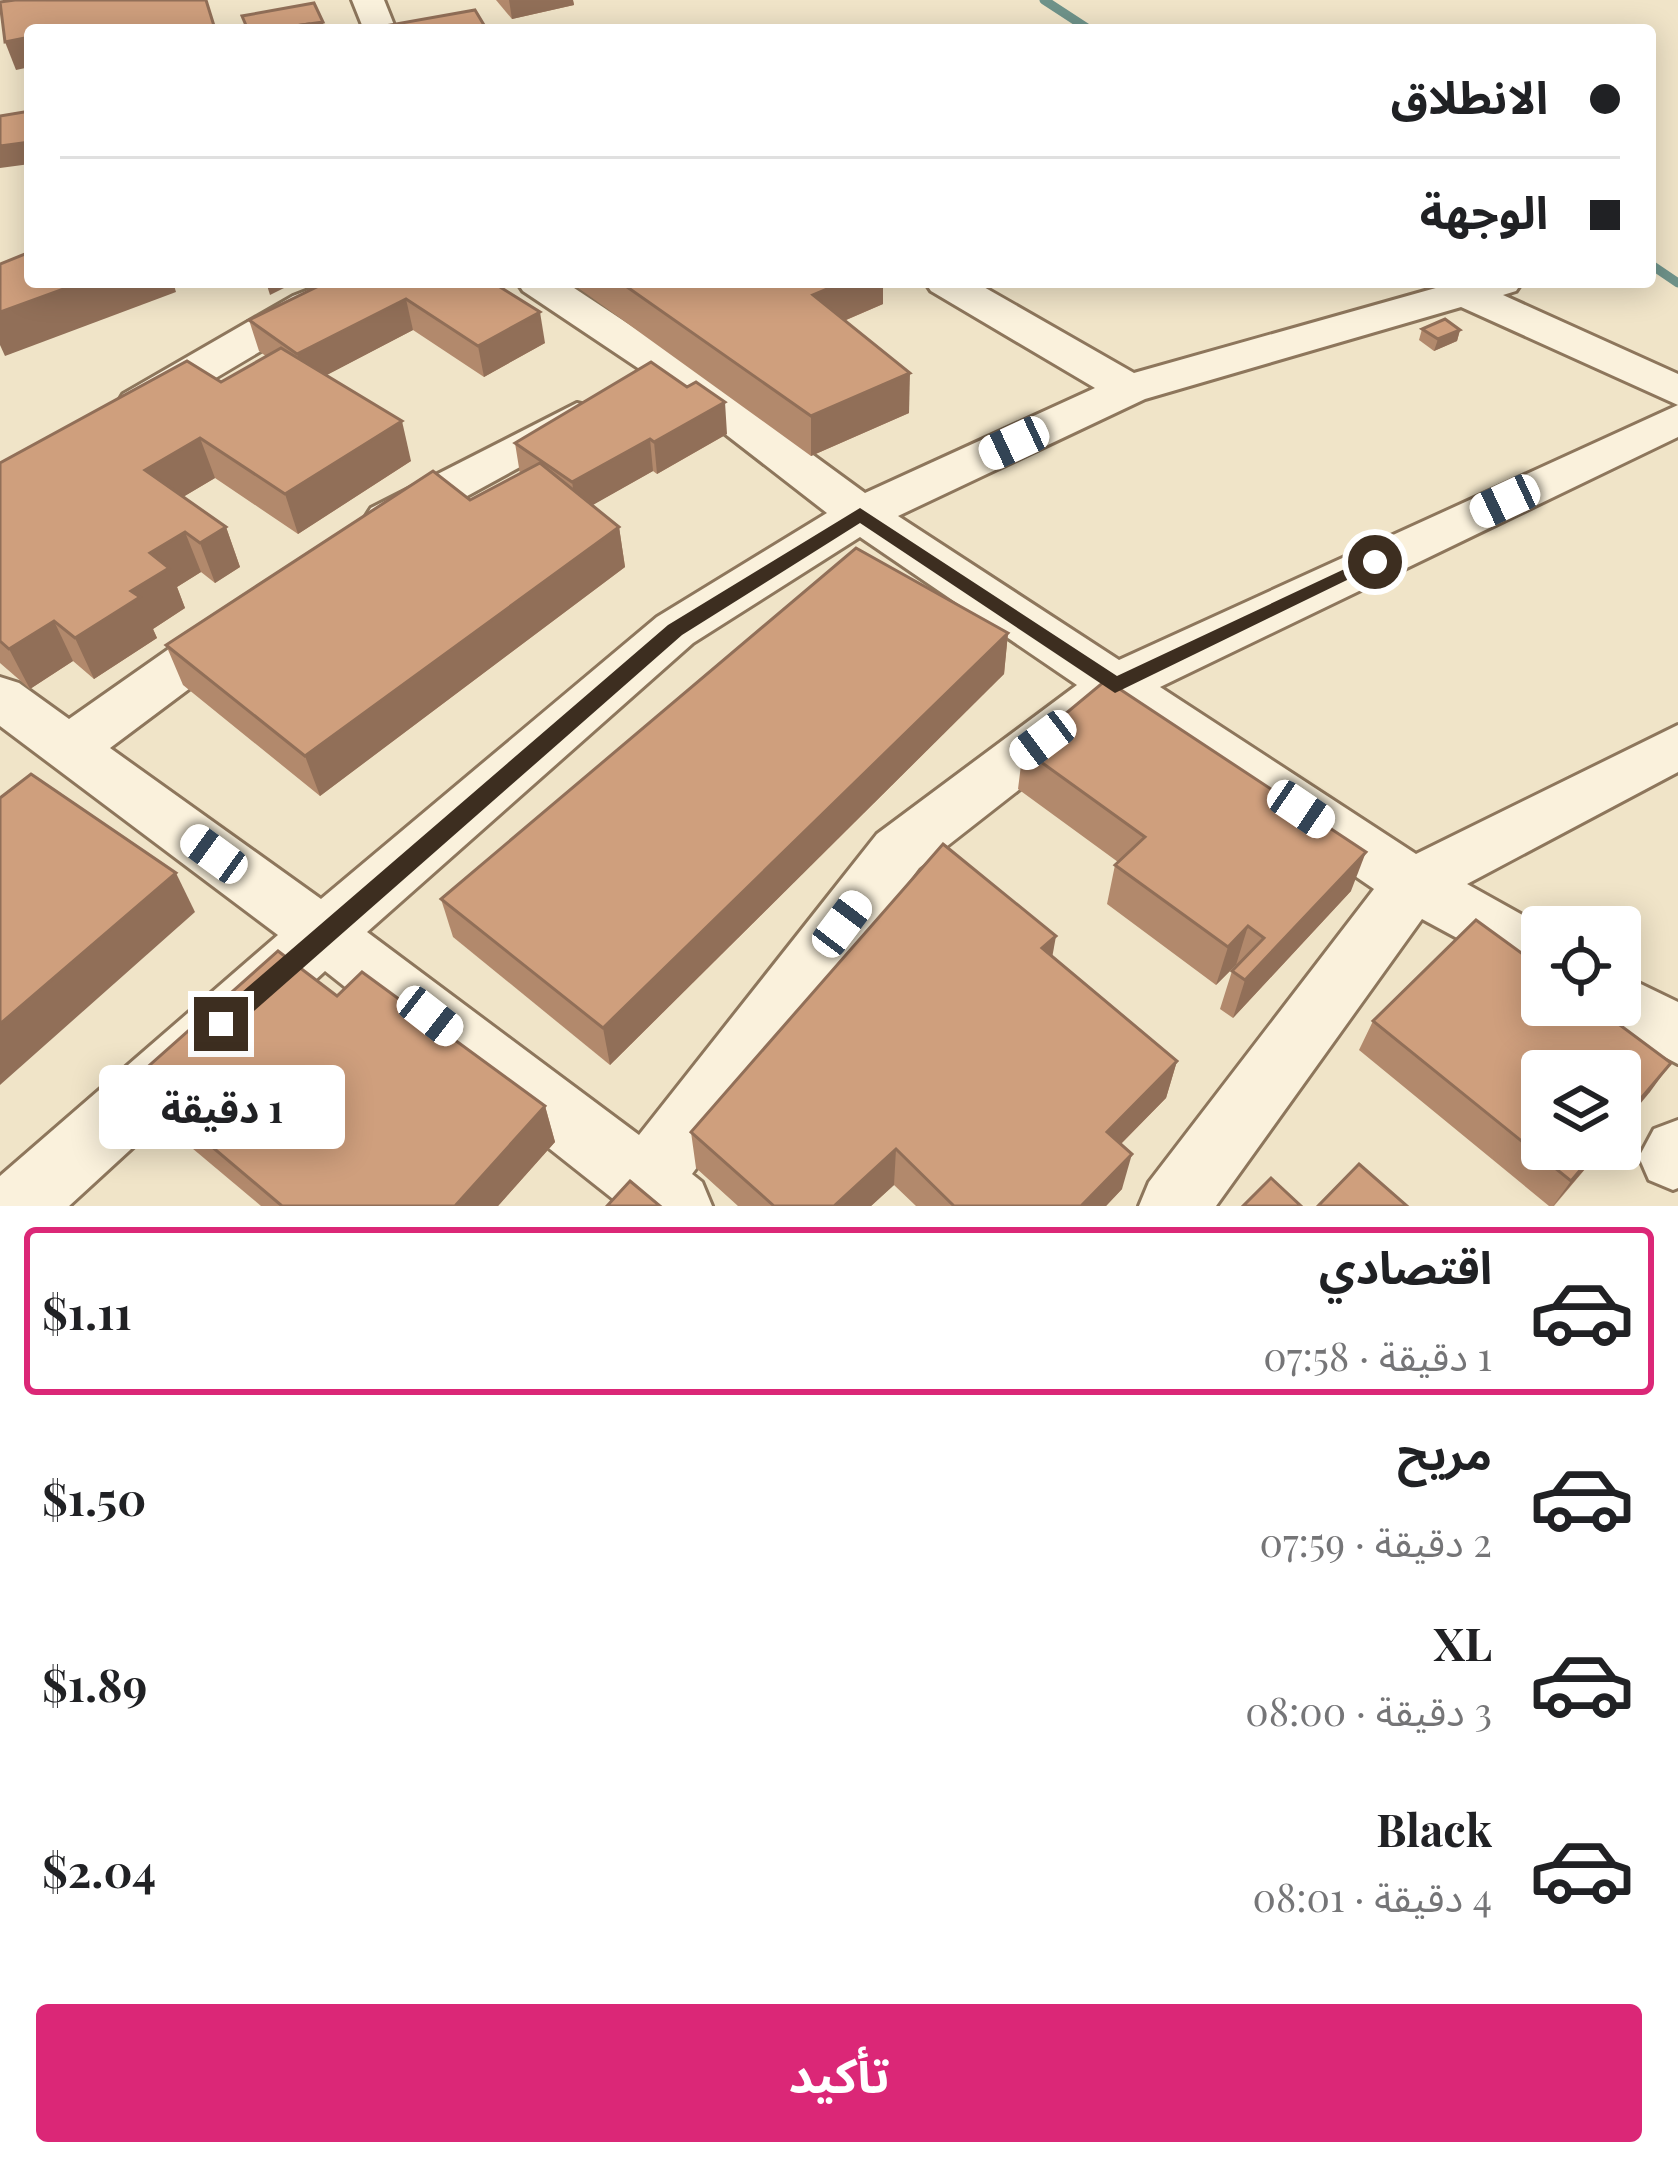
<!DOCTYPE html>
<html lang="ar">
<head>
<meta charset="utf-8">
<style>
	:root { --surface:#fff; --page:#f6f6f6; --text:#202124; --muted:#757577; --line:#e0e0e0; --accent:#db2777 }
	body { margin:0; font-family:"Playfair Display","Noto Sans Arabic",serif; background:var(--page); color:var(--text); direction:rtl; height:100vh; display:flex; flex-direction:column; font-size:45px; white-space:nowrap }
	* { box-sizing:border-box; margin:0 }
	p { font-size:39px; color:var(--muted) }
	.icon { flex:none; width:66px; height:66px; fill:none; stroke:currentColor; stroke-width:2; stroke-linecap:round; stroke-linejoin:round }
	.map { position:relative; height:1206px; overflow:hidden; direction:ltr }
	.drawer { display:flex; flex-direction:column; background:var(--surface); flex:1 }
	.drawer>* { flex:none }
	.hud { position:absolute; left:24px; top:24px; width:1632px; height:264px; border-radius:12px; box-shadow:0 6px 30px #0003; direction:rtl; display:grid; align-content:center; height:264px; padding:0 36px; background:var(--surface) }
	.controls { position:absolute; left:1521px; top:906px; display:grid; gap:24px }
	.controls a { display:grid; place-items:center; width:120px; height:120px; border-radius:12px; background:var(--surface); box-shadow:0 6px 30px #0003; font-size:60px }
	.end { position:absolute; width:54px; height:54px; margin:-27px; border:15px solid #3d2e20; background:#fff; box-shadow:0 0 0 6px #fff }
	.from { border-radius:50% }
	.bubble { position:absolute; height:84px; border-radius:12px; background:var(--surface); box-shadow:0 6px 30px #0003; font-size:39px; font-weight:700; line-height:84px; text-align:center; direction:rtl }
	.car { position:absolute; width:36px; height:72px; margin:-36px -18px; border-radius:15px; box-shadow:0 0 9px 3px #0007; background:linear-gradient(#fff 24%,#345 0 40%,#fff 0 76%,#345 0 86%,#fff 0) }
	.hud b { display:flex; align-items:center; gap:42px; height:114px; font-size:45px }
	.hud b+b { border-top:3px solid var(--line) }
	.hud i { width:30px; height:30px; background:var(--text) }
	ul { padding:21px 0 0; list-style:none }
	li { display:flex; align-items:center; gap:36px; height:168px; margin:0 24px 18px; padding:0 12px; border:6px solid transparent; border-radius:12px }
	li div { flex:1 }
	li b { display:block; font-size:45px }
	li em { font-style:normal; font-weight:700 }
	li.current { border-color:var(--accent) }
	li>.icon { width:108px; height:108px; stroke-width:1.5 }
	.button { display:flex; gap:24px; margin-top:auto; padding:24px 36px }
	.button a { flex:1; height:138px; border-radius:12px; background:var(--accent); color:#fff; font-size:48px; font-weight:700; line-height:138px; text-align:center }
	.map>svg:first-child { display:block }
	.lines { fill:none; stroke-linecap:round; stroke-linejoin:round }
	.stream { stroke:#6f938a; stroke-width:9 }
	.minor-casing { stroke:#8d765c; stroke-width:6 }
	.minor { fill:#faf1dc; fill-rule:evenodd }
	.wall { fill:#b2896c }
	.shaded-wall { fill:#916f58 }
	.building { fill:#cf9f7d; stroke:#916f58; stroke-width:3 }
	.route { fill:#3d2e20 }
</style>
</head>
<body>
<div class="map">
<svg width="1678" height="1206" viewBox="0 0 1678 1206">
	<rect width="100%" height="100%" fill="#f0e4c8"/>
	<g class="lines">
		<!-- stream -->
		<g class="stream">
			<polyline points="1044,0 1090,30"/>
			<polyline points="1650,264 1678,283"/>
		</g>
		<defs>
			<g id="minor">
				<polygon points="352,0 384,0 396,30 364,30"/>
				<polygon points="329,282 385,282 379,291 323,314 155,414 139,418 123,414 117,404 123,394 293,296"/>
				<path d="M517 282H565L683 360 865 493 1095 388 931 291 925 282H975L1134 373 1457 282H1522L1516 291 1503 295 1678 374V405L1461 307 1145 399 898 516 1119 660 1678 405V437L1160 687 1416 854 1678 725V772L1467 884 1544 927 1542 984 1422 919 1216 1206H1139L1149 1182 1374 889 1117 713 919 868 692 1174 702 1182 712 1206H622L325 971 69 1206H0V1176L278 935 0 726V677L19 683 69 719 213 618 231 612 249 618 257 631 249 644 110 748 321 899 657 617 827 513 653 378 523 291ZM860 537 1077 685 877 834 639 1135 367 932 693 643Z"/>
				<polygon points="577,403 593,407 600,417 593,427 405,530 388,535 371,530 364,519 371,508"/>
				<polygon points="1620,974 1678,1002 1678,1064 1598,1022 1590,1005 1620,1005"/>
				<polygon points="1678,1120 1678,1188 1673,1190 1649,1180 1639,1157 1654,1129"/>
			</g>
		</defs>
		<!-- minor casing -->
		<use href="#minor" class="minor-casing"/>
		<!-- minor -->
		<use href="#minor" class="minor"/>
	</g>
	<!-- wall -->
	<g class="wall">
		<polygon points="496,0 573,0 574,5 512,19"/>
		<polygon points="492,282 545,343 484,377 413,330 326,375 411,461 298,534 215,478 183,497 226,527 240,567 215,583 201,572 177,587 185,608 153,629 157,638 94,679 73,661 30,689 0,663 0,463 221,382 267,357 259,351 249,320"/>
		<polygon points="570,282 883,282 883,304 844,321 909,413 811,456"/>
		<polygon points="1422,329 1460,330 1457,341 1434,351 1419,340"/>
		<polygon points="727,434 657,474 653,471 592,505 619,527 625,567 320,796 183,685 166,645 470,500 520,474 515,443"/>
		<polygon points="1008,633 1004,674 610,1065 453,937 441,899"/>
		<polygon points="1023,749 1351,891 1233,1018 1220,1009 1232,971 1237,966 1236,965 1216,985 1107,904 1115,865 1118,862 1018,789"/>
		<polygon points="1052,956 1177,1061 1166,1098 1121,1144 1122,1189 1106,1206 916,1206 894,1185 871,1206 738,1206 696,1168 691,1132"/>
		<polygon points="1373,1021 1650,1092 1542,1149 1602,1149 1554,1206 1549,1206 1359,1050"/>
		<polygon points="133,1080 545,1106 555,1142 498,1206 261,1206 155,1117"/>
	</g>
	<!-- shaded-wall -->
	<g class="shaded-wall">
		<polygon points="509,0 573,0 574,5 512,19"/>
		<polygon points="323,22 325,30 281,30"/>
		<polygon points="30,37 30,67 16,70 5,42"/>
		<polygon points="30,142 30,164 0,168 0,146"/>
		<polygon points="83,282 173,282 176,292 5,356 0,345 0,312"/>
		<polygon points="266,282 296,282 270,295"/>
		<polygon points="844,282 883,282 883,304 813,334 813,295"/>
		<polygon points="406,299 413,330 306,386 297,354"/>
		<polygon points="540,312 545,343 484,377 478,346"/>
		<polygon points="1460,330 1457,341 1434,351 1438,339"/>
		<polygon points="910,373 909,413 811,456 811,416"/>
		<polygon points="725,402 727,434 657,474 654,442"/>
		<polygon points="402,421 411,461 298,534 285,494"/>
		<polygon points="200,438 215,478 161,510 145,470"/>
		<polygon points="650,439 653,471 577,514 572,482"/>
		<polygon points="226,527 240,567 215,583 200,543"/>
		<polygon points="619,527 625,567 320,796 305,756"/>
		<polygon points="185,532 201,572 177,587 185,608 153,629 157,638 94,679 75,638 131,591 150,553"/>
		<polygon points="54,621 73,661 30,689 9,649"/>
		<polygon points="1008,633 1004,674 610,1065 603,1028"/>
		<polygon points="1366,852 1351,891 1233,1018 1245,980"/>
		<polygon points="176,873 195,912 0,1085 0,1024"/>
		<polygon points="1248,926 1236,965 1216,985 1228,947"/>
		<polygon points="1056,936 1049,975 1042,948"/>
		<polygon points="1177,1061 1166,1098 1098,1167 1107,1132"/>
		<polygon points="1671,1063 1650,1092 1620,1128 1620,1123"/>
		<polygon points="545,1106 555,1142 498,1206 455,1206"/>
		<polygon points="896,1149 894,1185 871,1206 834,1206"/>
		<polygon points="1598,1149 1602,1149 1553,1206 1571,1181"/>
		<polygon points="1132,1154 1122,1189 1106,1206 1081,1206"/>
	</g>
	<!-- building -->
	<g class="building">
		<polygon points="15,0 206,0 215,29 30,30 30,37 5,42 0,2"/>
		<polygon points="314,3 323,22 267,30 248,30 242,16"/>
		<polygon points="475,10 487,30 393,30 390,25"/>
		<polygon points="309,24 311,30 267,30"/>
		<polygon points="30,111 30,142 0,146 0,116"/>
		<polygon points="30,252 30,282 83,282 0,312 0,264"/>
		<polygon points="327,282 492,282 540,312 478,346 406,299 297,354 249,320"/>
		<polygon points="620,282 844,282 813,295 910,373 811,416"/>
		<polygon points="1445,319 1460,330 1438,339 1422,329"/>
		<polygon points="281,348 402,421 285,494 200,438 145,470 226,527 200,543 185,532 150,553 169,568 131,591 140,597 75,638 54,621 9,649 0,641 0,463 187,361 221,382"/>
		<polygon points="651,362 687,387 696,382 725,402 654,442 650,439 572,482 515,443"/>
		<polygon points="540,463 619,527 305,756 166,645 433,471 470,500"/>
		<polygon points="856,548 1008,633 603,1028 441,899"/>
		<polygon points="1106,680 1366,852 1245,980 1232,971 1264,938 1248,926 1228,947 1115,865 1145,837 1023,749"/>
		<polygon points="31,774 176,873 0,1024 0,798"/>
		<polygon points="943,844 1056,936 1042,948 1177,1061 1107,1132 1132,1154 1081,1206 954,1206 896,1149 834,1206 774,1206 691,1132"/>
		<polygon points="1476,920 1542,968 1542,1005 1593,1005 1671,1063 1620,1123 1620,1071 1542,1071 1542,1149 1598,1149 1571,1181 1373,1021"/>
		<polygon points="278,951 337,996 362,972 545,1106 455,1206 282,1206 133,1080"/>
		<polygon points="1359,1164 1407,1206 1318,1206"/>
		<polygon points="1271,1178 1301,1206 1243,1206"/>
		<polygon points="630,1181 660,1206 607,1206"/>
	</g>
	<!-- route -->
	<polygon class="route" points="860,508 1117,676 1368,558 1375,556 1384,562 1115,693 860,523 682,635 230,1032 213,1032 209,1024 213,1017 668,625"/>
</svg>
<div class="controls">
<a><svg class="icon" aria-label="locate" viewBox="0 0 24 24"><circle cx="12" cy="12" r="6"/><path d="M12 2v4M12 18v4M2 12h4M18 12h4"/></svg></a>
<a><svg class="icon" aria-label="layers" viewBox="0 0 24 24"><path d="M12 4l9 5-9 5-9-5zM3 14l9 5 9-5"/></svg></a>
</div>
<i class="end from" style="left:1375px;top:562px"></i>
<i class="end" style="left:221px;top:1024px"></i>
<div class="bubble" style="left:99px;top:1065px;width:246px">1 دقيقة</div>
<i class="car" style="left:1014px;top:443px;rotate:245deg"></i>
<i class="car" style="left:1505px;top:501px;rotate:245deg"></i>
<i class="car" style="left:1043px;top:740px;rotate:233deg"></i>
<i class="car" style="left:1301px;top:809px;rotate:124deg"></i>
<i class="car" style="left:214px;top:854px;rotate:306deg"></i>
<i class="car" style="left:842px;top:924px;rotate:37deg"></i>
<i class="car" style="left:430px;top:1016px;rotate:128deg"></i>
<div class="hud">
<b><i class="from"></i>الانطلاق</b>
<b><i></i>الوجهة</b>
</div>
</div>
<section class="drawer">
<ul>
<li class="current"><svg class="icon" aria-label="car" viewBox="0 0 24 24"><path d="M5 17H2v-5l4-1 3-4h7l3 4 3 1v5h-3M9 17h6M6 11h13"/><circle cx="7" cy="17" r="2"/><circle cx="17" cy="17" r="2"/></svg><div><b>اقتصادي</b><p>1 دقيقة · 07:58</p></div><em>$1.11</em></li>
<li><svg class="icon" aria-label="car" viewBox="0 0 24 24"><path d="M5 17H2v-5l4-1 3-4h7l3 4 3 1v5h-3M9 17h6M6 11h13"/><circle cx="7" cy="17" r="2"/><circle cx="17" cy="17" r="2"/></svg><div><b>مريح</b><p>2 دقيقة · 07:59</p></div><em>$1.50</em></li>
<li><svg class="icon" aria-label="car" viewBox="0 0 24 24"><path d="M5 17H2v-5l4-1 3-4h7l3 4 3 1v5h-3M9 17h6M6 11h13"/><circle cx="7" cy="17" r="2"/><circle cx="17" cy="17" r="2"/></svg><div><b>XL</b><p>3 دقيقة · 08:00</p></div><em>$1.89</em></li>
<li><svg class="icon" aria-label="car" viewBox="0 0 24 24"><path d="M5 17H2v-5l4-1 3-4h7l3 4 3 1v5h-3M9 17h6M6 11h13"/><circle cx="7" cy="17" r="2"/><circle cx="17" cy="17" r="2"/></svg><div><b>Black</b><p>4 دقيقة · 08:01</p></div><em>$2.04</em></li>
</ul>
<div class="button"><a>تأكيد</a></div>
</section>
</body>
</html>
